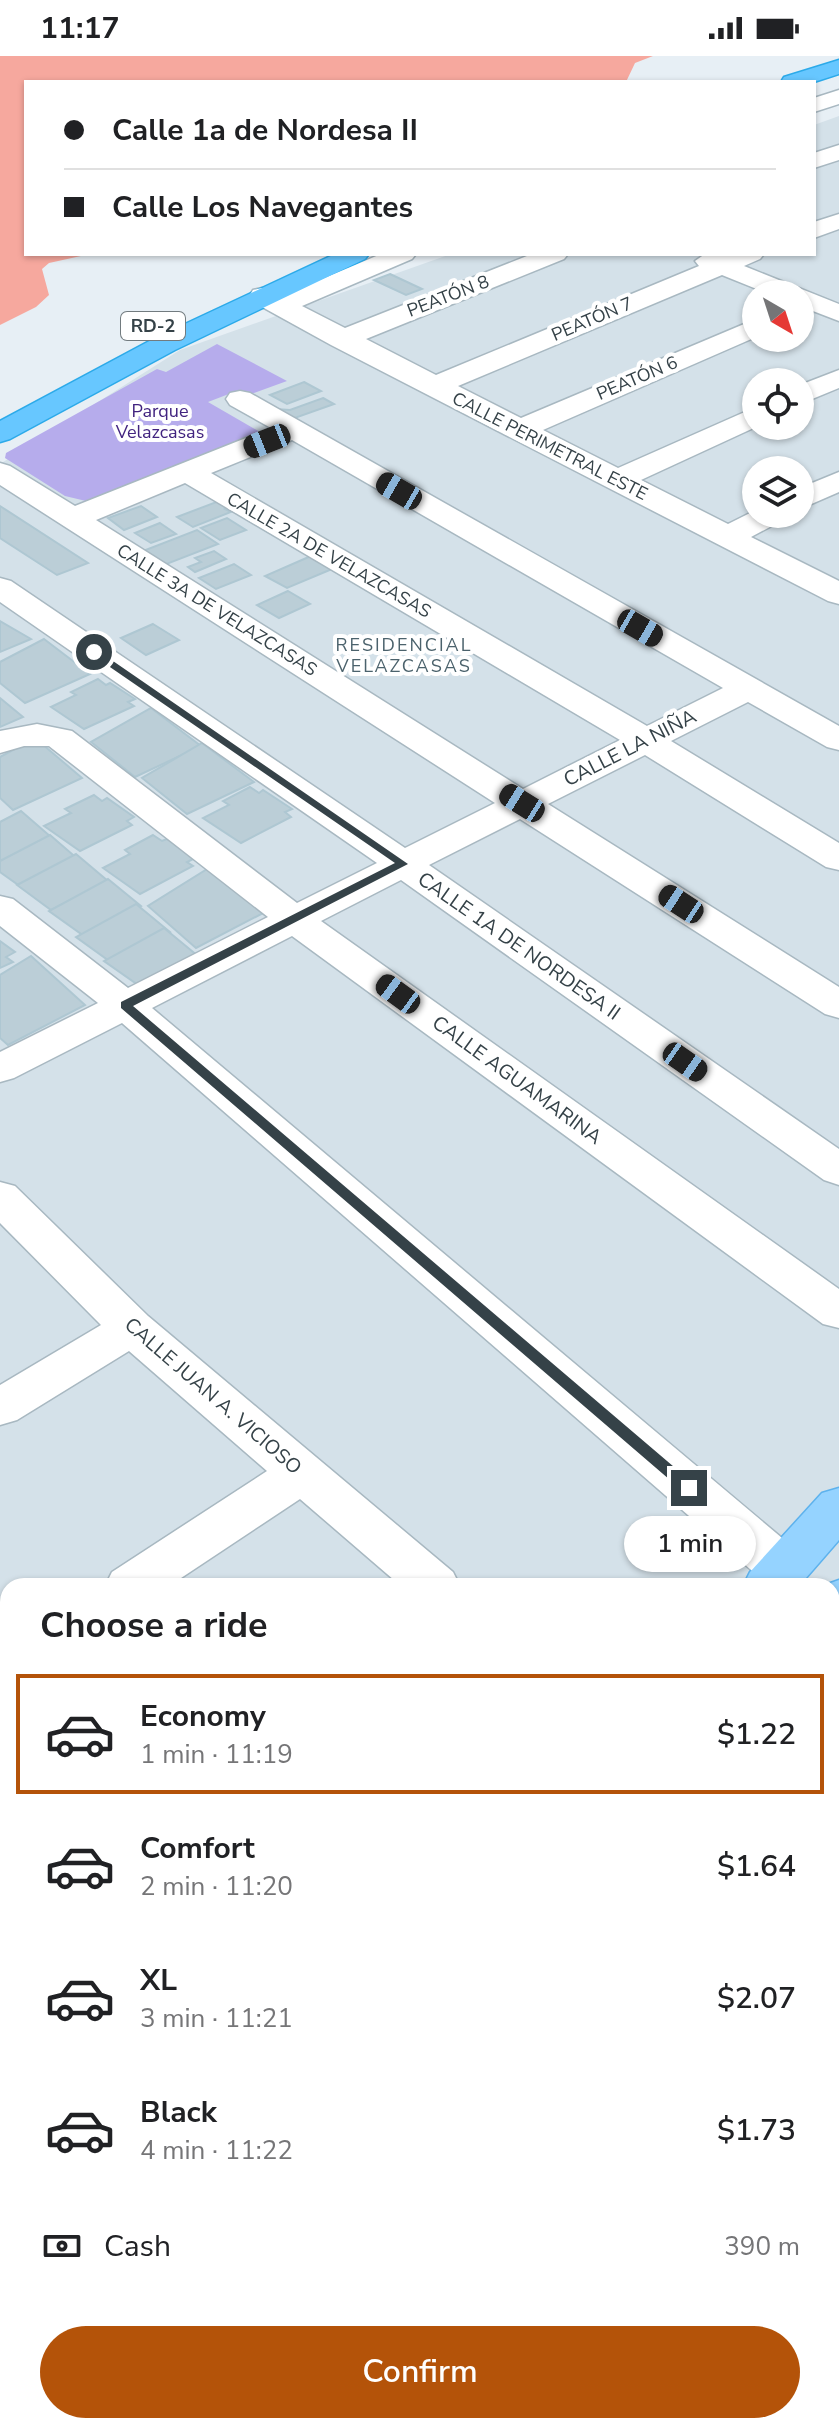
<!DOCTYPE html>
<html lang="en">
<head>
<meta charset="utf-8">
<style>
	:root { --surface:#fff; --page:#f2f2f2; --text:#202124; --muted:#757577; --line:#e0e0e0; --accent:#b45309 }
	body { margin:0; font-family:"Nunito Sans",sans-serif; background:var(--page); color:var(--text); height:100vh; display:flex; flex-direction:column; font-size:30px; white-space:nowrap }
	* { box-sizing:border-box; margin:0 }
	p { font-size:26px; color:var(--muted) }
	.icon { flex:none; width:44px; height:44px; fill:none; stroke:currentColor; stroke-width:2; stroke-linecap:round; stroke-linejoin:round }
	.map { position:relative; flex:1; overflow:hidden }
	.details { position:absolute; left:0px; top:1522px; width:840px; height:856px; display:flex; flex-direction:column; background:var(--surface); border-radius:24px 24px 0 0; box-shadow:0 2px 6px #0004 }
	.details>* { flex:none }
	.guide { position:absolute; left:24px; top:24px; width:792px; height:176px; border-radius:0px; box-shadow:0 2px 6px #0004; display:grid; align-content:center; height:176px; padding:0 40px; background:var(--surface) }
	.needle { width:52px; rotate:141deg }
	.tools { position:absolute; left:742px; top:224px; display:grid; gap:16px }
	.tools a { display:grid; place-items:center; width:72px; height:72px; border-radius:50%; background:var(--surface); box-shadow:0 2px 6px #0004; font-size:40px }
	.end { position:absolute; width:36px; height:36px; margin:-18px; border:10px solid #354248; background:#fff; box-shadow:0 0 0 4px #fff }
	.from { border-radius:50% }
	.bubble { position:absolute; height:56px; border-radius:28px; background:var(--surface); box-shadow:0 2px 6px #0004; font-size:26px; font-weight:600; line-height:56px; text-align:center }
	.car { position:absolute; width:24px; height:48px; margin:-24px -12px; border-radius:10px; box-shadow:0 0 6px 2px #0007; background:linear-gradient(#222 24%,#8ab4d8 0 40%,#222 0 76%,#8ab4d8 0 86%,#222 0) }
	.guide b { display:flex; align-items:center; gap:28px; height:76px; font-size:30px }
	.guide b+b { border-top:2px solid var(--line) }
	.guide i { width:20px; height:20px; background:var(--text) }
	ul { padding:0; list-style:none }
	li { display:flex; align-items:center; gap:24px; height:120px; margin:0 16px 12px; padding:0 24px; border:4px solid transparent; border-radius:0px }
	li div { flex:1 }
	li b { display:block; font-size:30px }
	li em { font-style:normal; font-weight:600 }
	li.on { border-color:var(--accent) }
	li>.icon { width:72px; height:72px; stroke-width:1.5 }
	h2 { padding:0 40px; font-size:36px; line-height:96px }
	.pay { display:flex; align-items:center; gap:20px; height:88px; padding:0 40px; font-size:30px }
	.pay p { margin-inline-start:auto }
	.action { display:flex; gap:16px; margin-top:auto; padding:16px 40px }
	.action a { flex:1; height:92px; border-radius:48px; background:var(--accent); color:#fff; font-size:32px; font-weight:600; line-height:92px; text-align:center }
	.status { display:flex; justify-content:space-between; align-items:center; height:56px; padding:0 40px; background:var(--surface); direction:ltr }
	.status svg { height:22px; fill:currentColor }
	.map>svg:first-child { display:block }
	.residential { fill:#d4e1e9; fill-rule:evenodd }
	.green { fill:#b6acec }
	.water { fill:#f6a89e }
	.building { fill:#bbced7; stroke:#aec7d2; stroke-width:2 }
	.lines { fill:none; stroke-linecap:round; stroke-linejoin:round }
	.minor-casing { stroke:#a8b8c1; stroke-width:3 }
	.major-casing { stroke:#5db2ed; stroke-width:3 }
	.highway-casing { stroke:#2caae9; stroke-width:3 }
	.minor { fill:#fff; fill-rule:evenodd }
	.major { fill:#95d3ff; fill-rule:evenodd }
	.highway { fill:#67c7ff; fill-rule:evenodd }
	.route { fill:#354248 }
	.labels { text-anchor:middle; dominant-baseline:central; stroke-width:8; stroke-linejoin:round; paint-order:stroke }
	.far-street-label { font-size:18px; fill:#354248; stroke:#fff }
	.shield { fill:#fff; stroke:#727b7f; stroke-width:2 }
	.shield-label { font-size:18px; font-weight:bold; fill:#354248 }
	.far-park-label { font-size:18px; fill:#41237f; stroke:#fff }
	.far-neighbourhood-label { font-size:18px; letter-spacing:2px; fill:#4b626c; stroke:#fff }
	.street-label { font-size:20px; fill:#354248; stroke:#fff }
</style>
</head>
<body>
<div class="status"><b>11:17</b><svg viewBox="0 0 49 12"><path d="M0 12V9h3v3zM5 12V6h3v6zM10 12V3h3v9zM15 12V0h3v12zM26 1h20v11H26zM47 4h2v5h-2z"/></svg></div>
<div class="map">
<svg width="839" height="2378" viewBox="0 0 839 2378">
	<rect width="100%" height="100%" fill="#e7eff5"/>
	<!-- residential -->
	<path class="residential" d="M839 60V2378H0V408L180 294 451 198H814V69ZM756 238H800V282H756ZM756 326H800V370H756ZM756 414H800V458H756ZM8 1530H832V2370H8Z"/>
	<!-- green -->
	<polygon class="green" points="217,288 287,325 243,341 234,336 208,346 260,376 86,445 65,440 5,402 6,397 157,313 166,316"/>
	<!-- water -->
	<polygon class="water" points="0,0 653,0 635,7 626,26 26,26 26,198 90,198 49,207 42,213 49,239 36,251 0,269"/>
	<!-- building -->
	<g class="building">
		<polygon points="390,218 422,233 406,239 374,224"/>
		<polygon points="304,326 321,335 287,348 270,339"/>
		<polygon points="323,342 334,348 292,363 275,353 290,354"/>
		<polygon points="219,445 229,451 225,453 231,456 193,471 177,461"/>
		<polygon points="0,450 88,507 57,519 0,482"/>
		<polygon points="141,450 157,461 124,474 108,462"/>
		<polygon points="227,462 246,474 220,484 201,472"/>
		<polygon points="160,467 176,478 151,487 135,477"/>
		<polygon points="197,474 218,488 164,509 143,495"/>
		<polygon points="214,495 226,503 195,516 188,511 201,506 195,502"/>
		<polygon points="311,500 332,513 287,532 265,520"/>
		<polygon points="234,508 251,519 216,533 199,522"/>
		<polygon points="288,535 310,548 279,562 257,549"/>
		<polygon points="0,565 31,583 0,596"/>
		<polygon points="153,568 179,584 146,599 121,582"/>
		<polygon points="44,583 90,618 25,647 0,627 0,606"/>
		<polygon points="98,623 106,629 110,627 135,643 128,646 134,650 84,673 51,651 76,639 71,636"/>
		<polygon points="0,642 23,661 0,671"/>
		<polygon points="151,652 201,690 135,721 91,686"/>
		<polygon points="35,682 82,722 13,754 0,742 0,701"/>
		<polygon points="202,687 254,726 187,758 142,722"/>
		<polygon points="250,731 259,737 263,734 292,753 285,756 291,761 241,787 203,762 229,749 223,745"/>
		<polygon points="94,739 102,745 107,742 134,761 127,765 132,769 80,795 44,770 71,757 65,753"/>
		<polygon points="21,755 51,781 0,806 0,766"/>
		<polygon points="50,779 80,805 24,833 0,816 0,805"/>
		<polygon points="153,779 162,785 167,783 195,802 187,806 193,810 140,838 103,812 130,798 125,794"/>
		<polygon points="76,798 108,825 51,854 17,829"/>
		<polygon points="212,810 267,855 196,892 148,850"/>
		<polygon points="108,823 141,850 84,880 49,855"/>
		<polygon points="136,848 170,876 112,907 76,881"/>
		<polygon points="164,872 198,900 141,931 104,905"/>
		<polygon points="0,885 15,896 6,901 13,906 0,912"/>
		<polygon points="31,900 85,949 8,989 0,982 0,919"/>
	</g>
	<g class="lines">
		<defs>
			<g id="minor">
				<polygon points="839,34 839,48 814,56 814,42"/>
				<polygon points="839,89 839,104 814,112 814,97"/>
				<polygon points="839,158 839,173 814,182 814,166"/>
				<path d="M381 198H416L412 203 302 250 345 272 532 198H568L564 203 366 283 436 319 699 210 695 205 705 198C725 199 743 198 764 198L760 203 744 210 839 248V265L800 250V238H769L722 219 458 330 521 362 756 263V281L543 374 618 412 756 351 758 370 641 424 728 468 756 454V458H787L783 464 751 481 839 525V548L828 545 331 289 253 246 249 240 253 234 262 232 282 240Z"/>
				<polygon points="839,314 839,332 800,348 800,329"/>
				<path d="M240 335 250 337 839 670V694L827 691 748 646 671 685 839 787V814L826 811 645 699 548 748 839 931V962L825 958 520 763 429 809 839 1093V1129L824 1124 401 824 321 865 839 1233V1272L823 1268 292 880 152 952 801 1498 808 1512 801 1526 789 1530 765 1526 122 967 14 1022 0 1026V996L98 947 0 870V840L13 843 128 932 268 861 49 690H24L0 697V675L37 668 72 675 297 847 377 807 0 546V522L11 525 405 792 495 747 0 429V407L10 410 75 450 271 372 230 349 226 343 230 337ZM292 384 723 632 647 670 211 417ZM185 427 620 684 523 733 96 464Z"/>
				<polygon points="839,416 839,436 800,453 800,432"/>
				<polygon points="0,1126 15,1130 148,1260 453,1516 460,1530 401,1530 300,1443 169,1530 105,1530 112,1516 267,1415 129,1295 17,1364 0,1369 0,1329 101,1269 0,1167"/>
				<polygon points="832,1696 839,1698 839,1747 832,1745"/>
				<polygon points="832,1869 839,1871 839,1925 832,1923"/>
				<polygon points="839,2135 839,2201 832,2204 832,2138"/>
				<polygon points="479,2370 549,2370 552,2378 482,2378"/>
			</g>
			<g id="major">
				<polygon points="839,1432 839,1484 799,1530 743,1530 750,1516 822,1437"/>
				<polygon points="839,1524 839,1571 832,1574 832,1530 822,1530"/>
				<polygon points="26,2370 96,2370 93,2378 23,2378"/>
				<polygon points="126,2370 195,2370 192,2378 123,2378"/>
			</g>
			<g id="highway">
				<polygon points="839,4 839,18 814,26 781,26 784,21"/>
				<polygon points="335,198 369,198 365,203 175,294 10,383 0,386 0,365 155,282"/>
			</g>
		</defs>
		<!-- minor casing -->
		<use href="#minor" class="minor-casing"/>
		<!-- major casing -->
		<use href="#major" class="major-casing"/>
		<!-- highway casing -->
		<use href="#highway" class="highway-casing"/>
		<!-- minor -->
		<use href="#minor" class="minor"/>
		<!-- major -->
		<use href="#major" class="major"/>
		<!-- highway -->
		<use href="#highway" class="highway"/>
	</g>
	<!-- route -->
	<polygon class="route" points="91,594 97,594 408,808 133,950 694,1428 694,1436 684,1436 121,952 121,946 395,807 91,598"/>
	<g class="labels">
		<!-- far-street labels -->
		<g class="far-street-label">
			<text transform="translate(448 240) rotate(-21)">PEATÓN 8</text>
			<text transform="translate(592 263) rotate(-23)">PEATÓN 7</text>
			<text transform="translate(637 322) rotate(-23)">PEATÓN 6</text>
			<text transform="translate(550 390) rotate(27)">CALLE PERIMETRAL ESTE</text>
			<text transform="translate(329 499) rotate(30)">CALLE 2A DE VELAZCASAS</text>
			<text transform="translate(217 554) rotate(32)">CALLE 3A DE VELAZCASAS</text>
		</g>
		<!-- shield labels -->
		<rect class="shield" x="121" y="256" width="64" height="28" rx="6"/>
		<g class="shield-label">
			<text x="153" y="270">RD-2</text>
		</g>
		<!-- far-park labels -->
		<g class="far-park-label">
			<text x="160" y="355">Parque<tspan x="160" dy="21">Velazcasas</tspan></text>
		</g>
		<!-- far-neighbourhood labels -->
		<g class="far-neighbourhood-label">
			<text x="404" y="589">RESIDENCIAL<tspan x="404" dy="21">VELAZCASAS</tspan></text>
		</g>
		<!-- street labels -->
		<g class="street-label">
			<text transform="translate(630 692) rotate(-27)">CALLE LA NIÑA</text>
			<text transform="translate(519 890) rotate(35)">CALLE 1A DE NORDESA II</text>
			<text transform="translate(517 1024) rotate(36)">CALLE AGUAMARINA</text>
			<text transform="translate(213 1340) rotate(41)">CALLE JUAN A. VICIOSO</text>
		</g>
	</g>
</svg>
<div class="tools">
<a><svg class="needle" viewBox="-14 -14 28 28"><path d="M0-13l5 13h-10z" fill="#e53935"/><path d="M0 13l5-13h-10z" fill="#757577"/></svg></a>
<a><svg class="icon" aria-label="locate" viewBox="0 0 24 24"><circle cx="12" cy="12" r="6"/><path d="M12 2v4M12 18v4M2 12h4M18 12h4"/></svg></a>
<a><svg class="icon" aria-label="layers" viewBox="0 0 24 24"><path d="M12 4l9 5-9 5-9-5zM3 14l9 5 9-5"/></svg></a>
</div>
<i class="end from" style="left:94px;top:596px"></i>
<i class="end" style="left:689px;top:1432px"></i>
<div class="bubble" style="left:624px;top:1460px;width:132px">1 min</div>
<i class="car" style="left:267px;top:385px;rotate:248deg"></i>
<i class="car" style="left:399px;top:435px;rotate:300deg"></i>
<i class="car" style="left:640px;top:572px;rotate:120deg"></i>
<i class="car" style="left:522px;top:747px;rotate:302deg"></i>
<i class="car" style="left:681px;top:848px;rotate:303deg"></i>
<i class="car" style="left:398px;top:938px;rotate:306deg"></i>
<i class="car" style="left:685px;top:1006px;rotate:125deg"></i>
<div class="guide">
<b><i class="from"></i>Calle 1a de Nordesa II</b>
<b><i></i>Calle Los Navegantes</b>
</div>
<section class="details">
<h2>Choose a ride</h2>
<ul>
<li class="on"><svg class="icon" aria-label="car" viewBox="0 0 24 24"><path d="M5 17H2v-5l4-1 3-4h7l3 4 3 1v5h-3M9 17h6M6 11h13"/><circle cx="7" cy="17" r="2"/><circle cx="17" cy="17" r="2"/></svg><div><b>Economy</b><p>1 min · 11:19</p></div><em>$1.22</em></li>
<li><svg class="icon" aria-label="car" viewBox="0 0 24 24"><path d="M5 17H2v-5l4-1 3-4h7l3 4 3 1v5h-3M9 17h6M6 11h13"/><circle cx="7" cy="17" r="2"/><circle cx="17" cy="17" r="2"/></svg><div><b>Comfort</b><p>2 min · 11:20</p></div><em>$1.64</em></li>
<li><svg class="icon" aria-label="car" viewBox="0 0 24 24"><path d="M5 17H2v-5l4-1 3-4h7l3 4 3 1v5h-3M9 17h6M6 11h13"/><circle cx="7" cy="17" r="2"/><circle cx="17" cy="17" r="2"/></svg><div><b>XL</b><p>3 min · 11:21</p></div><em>$2.07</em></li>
<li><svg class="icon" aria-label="car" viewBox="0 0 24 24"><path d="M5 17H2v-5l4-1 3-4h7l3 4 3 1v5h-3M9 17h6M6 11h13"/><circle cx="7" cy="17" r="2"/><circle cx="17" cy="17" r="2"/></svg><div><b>Black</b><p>4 min · 11:22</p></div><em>$1.73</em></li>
</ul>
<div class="pay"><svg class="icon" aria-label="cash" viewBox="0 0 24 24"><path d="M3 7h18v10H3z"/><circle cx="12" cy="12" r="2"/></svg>Cash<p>390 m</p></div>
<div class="action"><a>Confirm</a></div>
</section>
</div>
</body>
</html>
